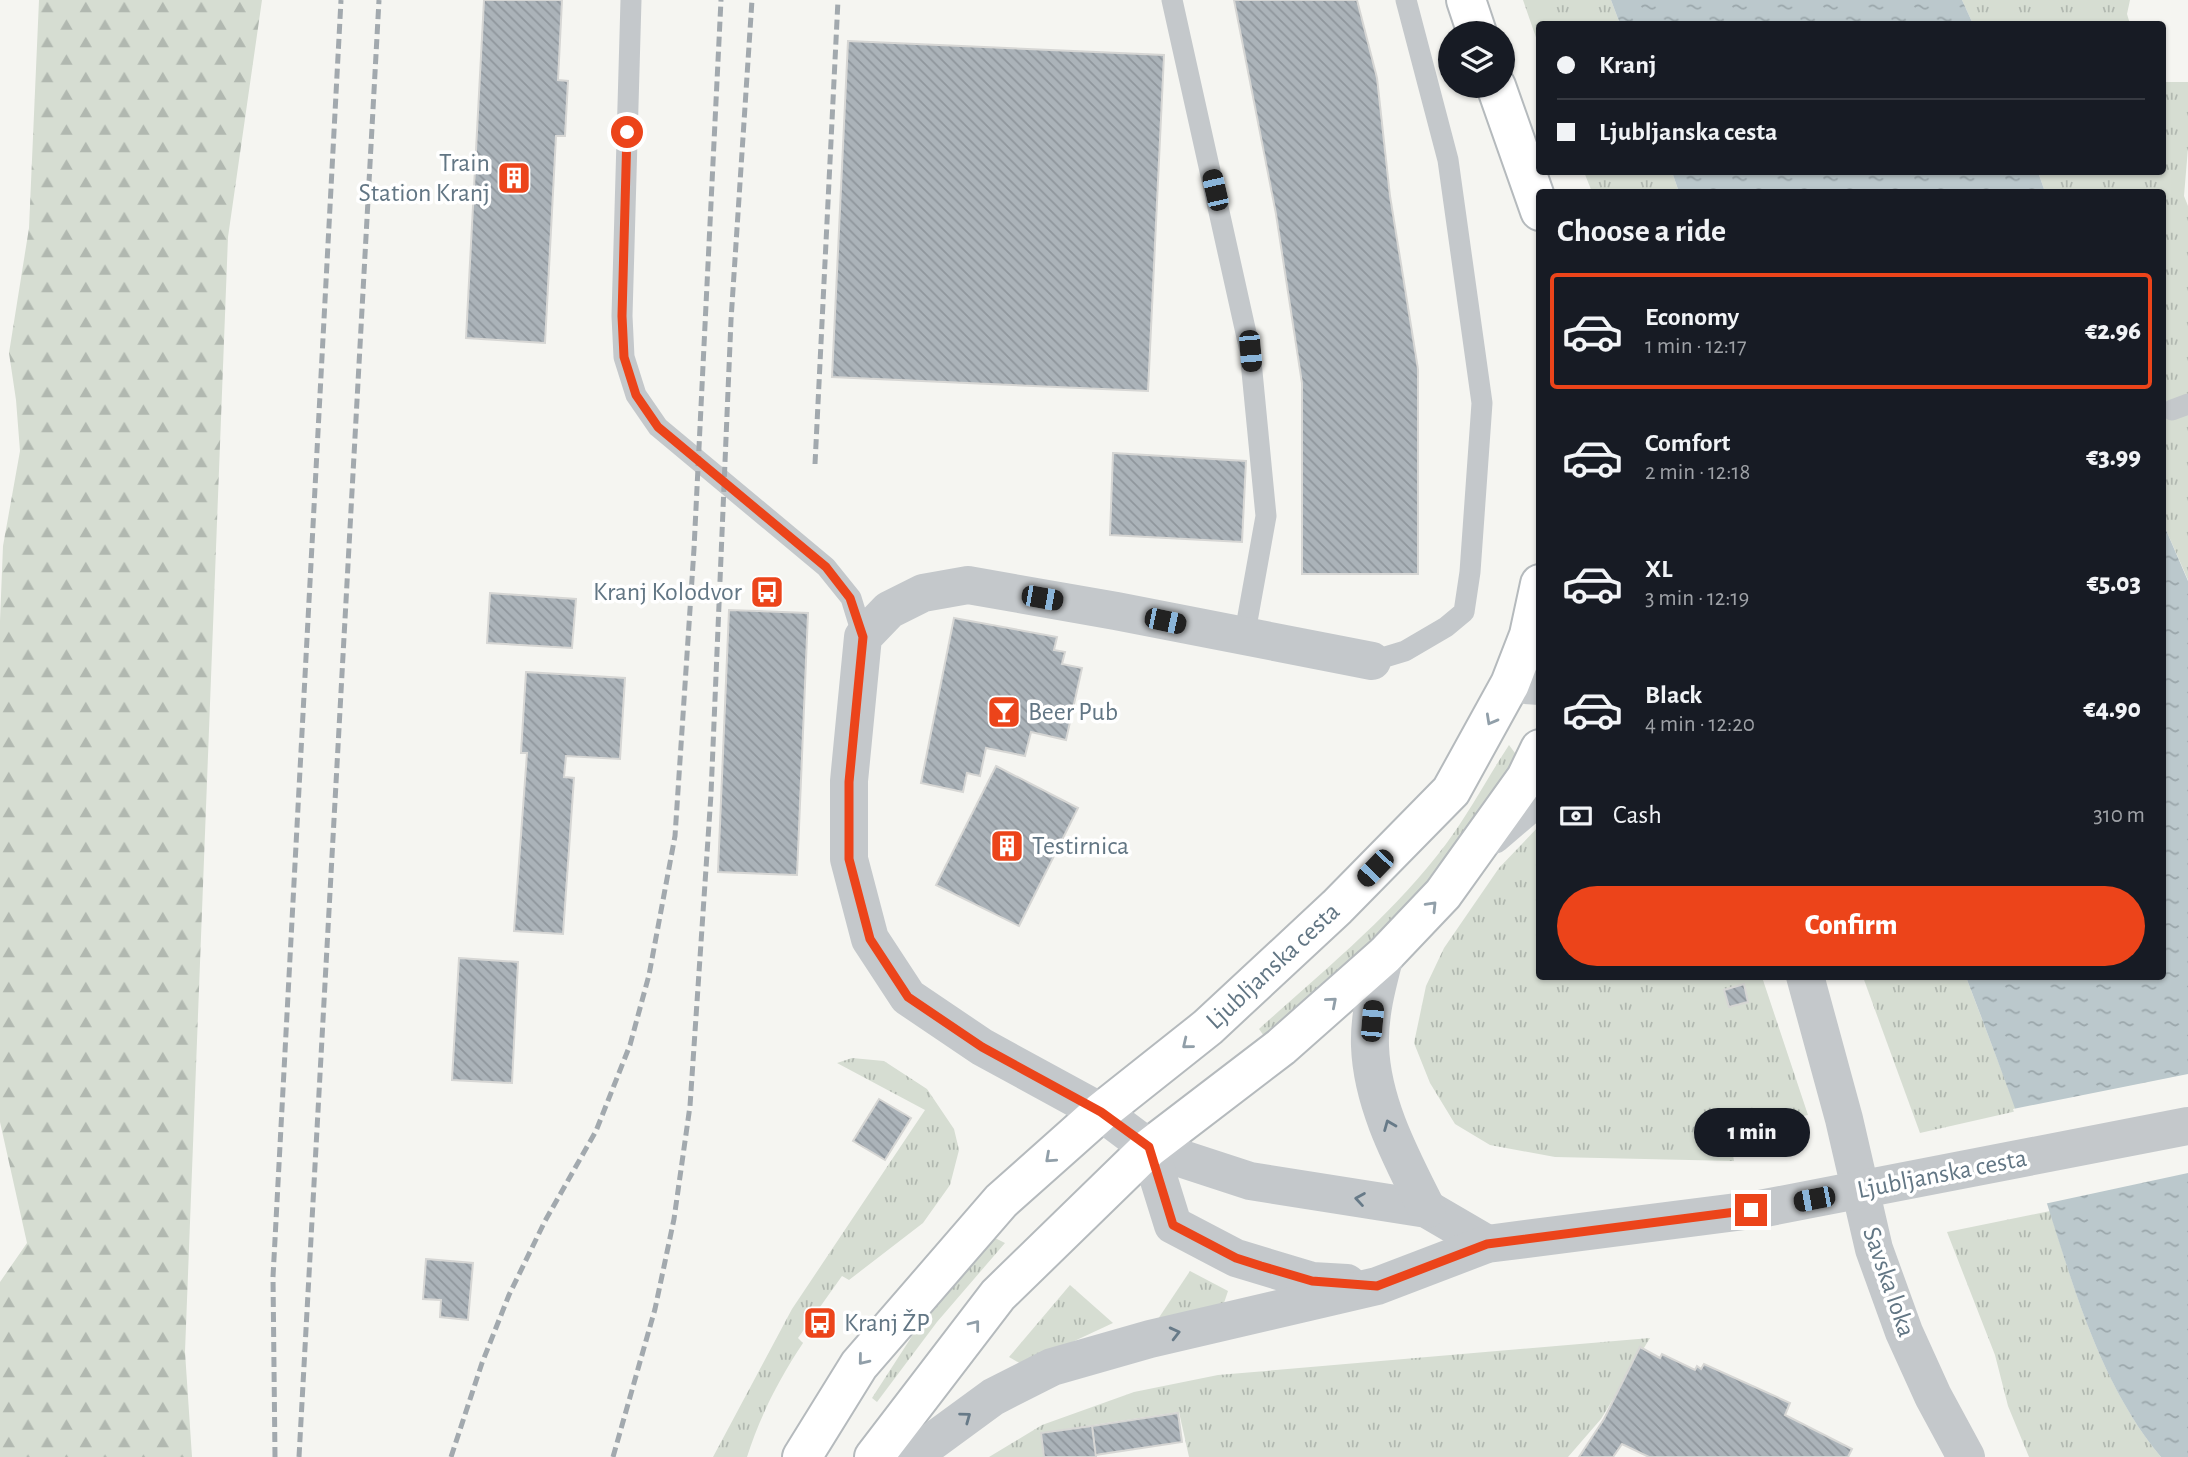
<!DOCTYPE html>
<html lang="en">
<head>
<meta charset="utf-8">
<style>
	:root { --surface:#171b24; --page:#242831; --text:#f1f3f6; --muted:#9ea1a6; --line:#363941; --accent:#ec441a }
	body { margin:0; font-family:"Alegreya Sans",sans-serif; background:var(--page); color:var(--text); height:100vh; display:flex; flex-direction:column; font-size:26px; white-space:nowrap }
	* { box-sizing:border-box; margin:0 }
	p { font-size:23px; color:var(--muted) }
	.icon { flex:none; width:38px; height:38px; fill:none; stroke:currentColor; stroke-width:2; stroke-linecap:round; stroke-linejoin:round }
	.map { position:relative; flex:1; overflow:hidden }
	.side { position:absolute; left:1536px; top:189px; width:630px; height:791px; display:flex; flex-direction:column; background:var(--surface); border-radius:7px; box-shadow:0 2px 5px #0004 }
	.side>* { flex:none }
	.hud { position:absolute; left:1536px; top:21px; width:630px; height:154px; border-radius:7px; box-shadow:0 2px 5px #0004; display:grid; align-content:center; height:154px; padding:0 21px; background:var(--surface) }
	.buttons { position:absolute; left:1438px; top:21px; display:grid; gap:14px }
	.buttons a { display:grid; place-items:center; width:77px; height:77px; border-radius:50%; background:var(--surface); box-shadow:0 2px 5px #0004; font-size:35px }
	.end { position:absolute; width:32px; height:32px; margin:-16px; border:9px solid #ec441a; background:#fff; box-shadow:0 0 0 4px #fff }
	.from { border-radius:50% }
	.bubble { position:absolute; height:49px; border-radius:24px; background:var(--surface); box-shadow:0 2px 5px #0004; font-size:23px; font-weight:800; line-height:49px; text-align:center }
	.car { position:absolute; width:21px; height:42px; margin:-21px -10px; border-radius:9px; box-shadow:0 0 5px 2px #0007; background:linear-gradient(#222 24%,#8ab4d8 0 40%,#222 0 76%,#8ab4d8 0 86%,#222 0) }
	.hud b { display:flex; align-items:center; gap:24px; height:66px; font-size:26px }
	.hud b+b { border-top:2px solid var(--line) }
	.hud i { width:18px; height:18px; background:var(--text) }
	ul { padding:0; list-style:none }
	li { display:flex; align-items:center; gap:21px; height:116px; margin:0 14px 10px; padding:0 7px; border:4px solid transparent; border-radius:7px }
	li div { flex:1 }
	li b { display:block; font-size:26px }
	li em { font-style:normal; font-weight:800 }
	li.active { border-color:var(--accent) }
	li>.icon { width:63px; height:63px; stroke-width:1.5 }
	h2 { padding:0 21px; font-size:32px; line-height:84px }
	.pay { display:flex; align-items:center; gap:18px; height:77px; padding:0 21px; font-size:26px }
	.pay p { margin-inline-start:auto }
	.button { display:flex; gap:14px; margin-top:auto; padding:14px 21px }
	.button a { flex:1; height:80px; border-radius:42px; background:var(--accent); color:#fff; font-size:28px; font-weight:800; line-height:80px; text-align:center }
	.map>svg:first-child { display:block }
	.grass { fill:url(#grass-tufts) }
	.forest { fill:url(#forest-firs) }
	.water { fill:url(#water-ripples) }
	.pier { fill:#f5f5f1 }
	.building { fill:url(#building-back-hatch); stroke:#d6d6d4; stroke-width:2 }
	.lines { fill:none; stroke-linecap:round; stroke-linejoin:round }
	.primary-casing { stroke:#b5babd; stroke-width:42 }
	.lane { stroke:#c4c8cb; stroke-width:21 }
	.street { stroke:#c4c8cb; stroke-width:38 }
	.primary { stroke:#fff; stroke-width:38 }
	.rail { stroke:#a2a9ae; stroke-width:5; stroke-dasharray:10 5; stroke-linecap:butt }
	.street-bridge { stroke:#c4c8cb; stroke-width:38 }
	.oneway { stroke:#919fa9 }
	.oneway2 { stroke:#677a88 }
	.route { stroke:#ec441a; stroke-width:9 }
	.labels { text-anchor:middle; dominant-baseline:central; stroke-width:7; stroke-linejoin:round; paint-order:stroke }
	.poi-label { font-size:26px; fill:#627684; stroke:#fff; text-anchor:start }
	.street-label { font-size:26px; fill:#627684; stroke:#fff }
</style>
</head>
<body>
<div class="map">
<svg width="2188" height="1457" viewBox="0 0 2188 1457">
	<defs>
		<pattern id="grass-tufts" width="24" height="20" patternUnits="userSpaceOnUse" patternTransform="scale(1.75)"><rect width="24" height="20" fill="#d6ddd2"/><path d="M3 7l-1-3M5 7V3M7 7l1-3M15 17l-1-3M17 17v-4M19 17l1-3" fill="none" stroke="#b1b8b0"/></pattern>
		<pattern id="forest-firs" width="22" height="20" patternUnits="userSpaceOnUse" patternTransform="scale(1.75)"><rect width="22" height="20" fill="#d6ddd2"/><path d="M5 1l3.5 6h-7zM16 11l3.5 6h-7z" fill="#b1b8b0"/></pattern>
		<pattern id="water-ripples" width="26" height="14" patternUnits="userSpaceOnUse" patternTransform="scale(1.75)"><rect width="26" height="14" fill="#bbc8cc"/><path d="M2 4q2-2 4 0t4 0M15 11q2-2 4 0t4 0" fill="none" stroke="#9ba7ab"/></pattern>
		<pattern id="building-back-hatch" width="6" height="6" patternUnits="userSpaceOnUse" patternTransform="scale(1.75)"><rect width="6" height="6" fill="#abb3b9"/><path d="M-1 5l2 2M0 0l6 6M5-1l2 2" fill="none" stroke="#8f969c"/></pattern>
	</defs>
	<rect width="100%" height="100%" fill="#f5f5f1"/>
	<!-- grass -->
	<g class="grass">
		<polygon points="1523,0 1611,0 1620,24 1540,24 1540,49"/>
		<polygon points="1962,0 2130,0 2127,14 2130,24 1973,24"/>
		<polygon points="2163,82 2188,82 2188,148 2184,196 2188,206 2188,580 2163,523 2163,192 2045,192 2038,172 2163,172"/>
		<polygon points="1584,172 1672,172 1679,192 1592,192"/>
		<path d="M1509 745 1518 757 1412 906 1264 1036 1259 1029C1324 970 1393 915 1446 844 1469 813 1488 777 1509 745Z"/>
		<polygon points="1540,825 1540,976 1762,977 1808,1115 1729,1131 1734,1161 1555,1157 1490,1145 1455,1124 1430,1083 1414,1043 1426,986 1444,948 1499,868"/>
		<polygon points="1863,977 1966,977 2017,1111 1920,1133"/>
		<path d="M852 1058 884 1061 927 1089 954 1129 959 1150 950 1185 923 1223 849 1280 842 1276 798 1338 803 1343C779 1379 760 1416 747 1457H713L792 1309 925 1110 837 1063Z"/>
		<path d="M2050 1211C2076 1296 2103 1387 2161 1457H2029L2008 1406 1995 1355 1947 1232Z"/>
		<polygon points="995,1238 1005,1243 937,1322 877,1402 872,1398 916,1330"/>
		<polygon points="1190,1271 1228,1291 1223,1306 1156,1322"/>
		<polygon points="1070,1285 1113,1323 1023,1365 1009,1357"/>
		<polygon points="1650,1338 1601,1419 1568,1457 1189,1457 1179,1412 1041,1433 1044,1457 989,1457 1042,1425 1134,1392 1218,1375"/>
	</g>
	<!-- forest -->
	<polygon class="forest" points="39,0 262,0 228,237 185,1352 192,1457 0,1457 0,1282 27,1243 0,1122 0,621 3,546 20,451 16,400 9,353 29,228"/>
	<!-- water -->
	<g class="water">
		<polygon points="1611,0 1962,0 1973,24 1620,24"/>
		<polygon points="1672,172 2038,172 2045,192 1679,192"/>
		<path d="M2163 523 2188 581V1457H2161C2096 1379 2071 1276 2040 1182 2018 1113 1992 1045 1966 977L2163 976Z"/>
	</g>
	<!-- pier -->
	<polygon class="pier" points="2188,1074 2188,1173 2044,1204 2013,1109"/>
	<!-- building -->
	<g class="building">
		<polygon points="484,0 562,0 558,80 568,81 565,136 556,136 545,343 466,338"/>
		<polygon points="1234,0 1357,0 1377,78 1390,196 1418,369 1418,574 1302,574 1302,383 1276,214"/>
		<polygon points="848,41 1164,55 1148,391 832,377"/>
		<polygon points="1113,453 1246,461 1242,542 1110,535"/>
		<polygon points="490,593 576,599 572,648 487,643"/>
		<polygon points="729,610 808,613 797,875 718,872"/>
		<polygon points="954,618 1057,637 1054,650 1065,652 1062,664 1082,668 1066,740 1031,732 1025,756 986,748 980,776 967,773 963,792 921,783"/>
		<polygon points="526,672 625,678 620,759 566,756 564,777 574,778 563,934 514,931 527,753 521,753"/>
		<polygon points="996,766 1078,808 1019,926 936,885"/>
		<polygon points="459,958 518,962 512,1083 452,1080"/>
		<polygon points="1744,984 1748,1002 1729,1007 1724,990"/>
		<polygon points="879,1099 911,1118 885,1160 853,1141"/>
		<polygon points="426,1259 473,1263 468,1320 440,1317 441,1300 423,1299"/>
		<polygon points="1640,1347 1660,1358 1662,1354 1695,1370 1697,1366 1701,1369 1704,1364 1790,1403 1785,1415 1852,1449 1848,1457 1649,1457 1622,1444 1613,1457 1579,1457 1604,1419"/>
		<polygon points="1178,1413 1182,1442 1095,1455 1092,1426"/>
		<polygon points="1092,1426 1096,1457 1044,1457 1041,1433"/>
	</g>
	<g class="lines">
		<defs>
			<g id="primary">
				<polyline points="1466,0 1477,33"/>
				<polyline points="1496,86 1540,211"/>
				<polyline points="802,1457 859,1365 1001,1201 1101,1112 1208,1027 1337,907 1451,791 1510,684 1529,635 1540,584"/>
				<polyline points="874,1457 998,1295 1149,1148 1281,1047 1385,955 1443,894 1526,778 1540,749"/>
			</g>
		</defs>
		<!-- primary casing -->
		<use href="#primary" class="primary-casing"/>
		<!-- lane -->
		<g class="lane">
			<polyline points="631,0 622,316 624,357 636,395 658,427 826,567 851,598 863,637"/>
			<polyline points="1172,0 1250,351 1266,516 1244,638"/>
			<polyline points="2172,410 2188,404"/>
			<polyline points="1372,661 1405,651 1446,627 1464,612 1470,572 1482,403 1448,160 1406,0"/>
		</g>
		<!-- street -->
		<g class="street">
			<polyline points="1372,661 1116,611 968,585 923,593 889,610 863,637 849,781 849,859 870,939 908,997 982,1047 1101,1112 1149,1148 1250,1181 1427,1209 1487,1244"/>
			<polyline points="1510,684 1540,686"/>
			<polyline points="1493,835 1540,795"/>
			<path d="M1385 955C1377 985 1369 1015 1370 1046 1372 1104 1402 1159 1427 1209"/>
			<polyline points="1805,976 1844,1119 1874,1249 1904,1332 1933,1396 1966,1457"/>
			<polyline points="1149,1148 1173,1225 1236,1258 1312,1281 1347,1283"/>
			<polyline points="911,1457 993,1397 1052,1367 1150,1339 1377,1286 1487,1244 1760,1209"/>
		</g>
		<!-- primary -->
		<use href="#primary" class="primary"/>
		<!-- rail -->
		<g class="rail">
			<polyline points="815,464 838,0"/>
			<polyline points="275,1457 273,1277 341,0"/>
			<polyline points="299,1457 379,0"/>
			<polyline points="451,1457 482,1363 509,1295 545,1221 596,1131 630,1045 649,975 675,836 694,549 721,0"/>
			<polyline points="613,1457 655,1309 674,1219 690,1106 711,794 731,320 752,0"/>
		</g>
		<!-- street-bridge -->
		<polyline class="street-bridge" points="1760,1209 2188,1126"/>
	</g>
	<!-- one-way arrows -->
	<defs><path id="oneway-chevron" d="M-2-3.5L2.5 0L-2 3.5" fill="none" stroke-width="1.6" stroke-linecap="round" stroke-linejoin="round" transform="scale(1.75)"/></defs>
	<g class="oneway">
		<use href="#oneway-chevron" transform="translate(1491 720) rotate(119)"/>
		<use href="#oneway-chevron" transform="translate(1432 906) rotate(-46)"/>
		<use href="#oneway-chevron" transform="translate(1332 1002) rotate(-41)"/>
		<use href="#oneway-chevron" transform="translate(1187 1044) rotate(141)"/>
		<use href="#oneway-chevron" transform="translate(1050 1158) rotate(138)"/>
		<use href="#oneway-chevron" transform="translate(975 1325) rotate(-52)"/>
		<use href="#oneway-chevron" transform="translate(863 1360) rotate(129)"/>
	</g>
	<g class="oneway2">
		<use href="#oneway-chevron" transform="translate(1389 1125) rotate(-112)"/>
		<use href="#oneway-chevron" transform="translate(1360 1199) rotate(-171)"/>
		<use href="#oneway-chevron" transform="translate(1175 1333) rotate(-14)"/>
		<use href="#oneway-chevron" transform="translate(966 1417) rotate(-36)"/>
	</g>
	<g class="lines">
		<!-- route -->
		<polyline class="route" points="627,132 622,316 624,357 636,395 658,427 826,567 850,598 863,637 849,782 849,859 870,939 908,997 982,1047 1101,1112 1149,1147 1173,1225 1236,1258 1261,1266 1312,1281 1377,1286 1487,1244 1751,1210"/>
	</g>
	<!-- icons -->
	<defs>
		<symbol id="building-square" viewBox="-11 -11 22 22"><rect x="-9" y="-9" width="18" height="18" rx="4" fill="#ec441a" stroke="#fff"/><path d="M-4-6H4V6H1V3H-1V6H-4ZM-2.5-4.3h1.7v1.8h-1.7ZM.8-4.3h1.7v1.8H.8ZM-2.5-1h1.7V.8h-1.7ZM.8-1h1.7V.8H.8Z" fill="#fff"/></symbol>
		<symbol id="bus-square" viewBox="-11 -11 22 22"><rect x="-9" y="-9" width="18" height="18" rx="4" fill="#ec441a" stroke="#fff"/><path d="M-5-6H5V4H4V6H2V4H-2V6H-4V4H-5ZM-3.5-4V0h7V-4ZM-3.5 1.2v1.5H-2V1.2ZM2 1.2v1.5H3.5V1.2Z" fill="#fff"/></symbol>
		<symbol id="bar-square" viewBox="-11 -11 22 22"><rect x="-9" y="-9" width="18" height="18" rx="4" fill="#ec441a" stroke="#fff"/><path d="M-6-5H6L.8 .8V4.5H3.5V6h-7V4.5H-.8V.8Z" fill="#fff"/></symbol>
	</defs>
	<g fill-rule="evenodd">
		<use href="#building-square" x="495" y="159" width="38" height="38"/>
		<use href="#bus-square" x="748" y="573" width="38" height="38"/>
		<use href="#bar-square" x="985" y="693" width="38" height="38"/>
		<use href="#building-square" x="988" y="827" width="38" height="38"/>
		<use href="#bus-square" x="801" y="1304" width="38" height="38"/>
	</g>
	<g class="labels">
		<!-- poi labels -->
		<g class="poi-label">
			<text x="490" y="163" text-anchor="end">Train<tspan x="490" dy="30">Station Kranj</tspan></text>
			<text x="742" y="592" text-anchor="end">Kranj Kolodvor</text>
			<text x="1028" y="712">Beer Pub</text>
			<text x="1032" y="846">Testirnica</text>
			<text x="844" y="1323">Kranj ŽP</text>
		</g>
		<!-- street labels -->
		<g class="street-label">
			<text transform="translate(1273 966) rotate(-43)">Ljubljanska cesta</text>
			<text transform="translate(1942 1174) rotate(-11)">Ljubljanska cesta</text>
			<text transform="translate(1889 1282) rotate(71)">Savska loka</text>
		</g>
	</g>
</svg>
<div class="buttons">
<a><svg class="icon" aria-label="layers" viewBox="0 0 24 24"><path d="M12 4l9 5-9 5-9-5zM3 14l9 5 9-5"/></svg></a>
</div>
<i class="end from" style="left:627px;top:132px"></i>
<i class="end" style="left:1751px;top:1210px"></i>
<div class="bubble" style="left:1694px;top:1108px;width:116px">1 min</div>
<i class="car" style="left:1215px;top:190px;rotate:347deg"></i>
<i class="car" style="left:1250px;top:351px;rotate:175deg"></i>
<i class="car" style="left:1042px;top:598px;rotate:100deg"></i>
<i class="car" style="left:1165px;top:621px;rotate:102deg"></i>
<i class="car" style="left:1375px;top:868px;rotate:224deg"></i>
<i class="car" style="left:1372px;top:1021px;rotate:5deg"></i>
<i class="car" style="left:1814px;top:1199px;rotate:259deg"></i>
<div class="hud">
<b><i class="from"></i>Kranj</b>
<b><i></i>Ljubljanska cesta</b>
</div>
<section class="side">
<h2>Choose a ride</h2>
<ul>
<li class="active"><svg class="icon" aria-label="car" viewBox="0 0 24 24"><path d="M5 17H2v-5l4-1 3-4h7l3 4 3 1v5h-3M9 17h6M6 11h13"/><circle cx="7" cy="17" r="2"/><circle cx="17" cy="17" r="2"/></svg><div><b>Economy</b><p>1 min · 12:17</p></div><em>€2.96</em></li>
<li><svg class="icon" aria-label="car" viewBox="0 0 24 24"><path d="M5 17H2v-5l4-1 3-4h7l3 4 3 1v5h-3M9 17h6M6 11h13"/><circle cx="7" cy="17" r="2"/><circle cx="17" cy="17" r="2"/></svg><div><b>Comfort</b><p>2 min · 12:18</p></div><em>€3.99</em></li>
<li><svg class="icon" aria-label="car" viewBox="0 0 24 24"><path d="M5 17H2v-5l4-1 3-4h7l3 4 3 1v5h-3M9 17h6M6 11h13"/><circle cx="7" cy="17" r="2"/><circle cx="17" cy="17" r="2"/></svg><div><b>XL</b><p>3 min · 12:19</p></div><em>€5.03</em></li>
<li><svg class="icon" aria-label="car" viewBox="0 0 24 24"><path d="M5 17H2v-5l4-1 3-4h7l3 4 3 1v5h-3M9 17h6M6 11h13"/><circle cx="7" cy="17" r="2"/><circle cx="17" cy="17" r="2"/></svg><div><b>Black</b><p>4 min · 12:20</p></div><em>€4.90</em></li>
</ul>
<div class="pay"><svg class="icon" aria-label="cash" viewBox="0 0 24 24"><path d="M3 7h18v10H3z"/><circle cx="12" cy="12" r="2"/></svg>Cash<p>310 m</p></div>
<div class="button"><a>Confirm</a></div>
</section>
</div>
</body>
</html>
